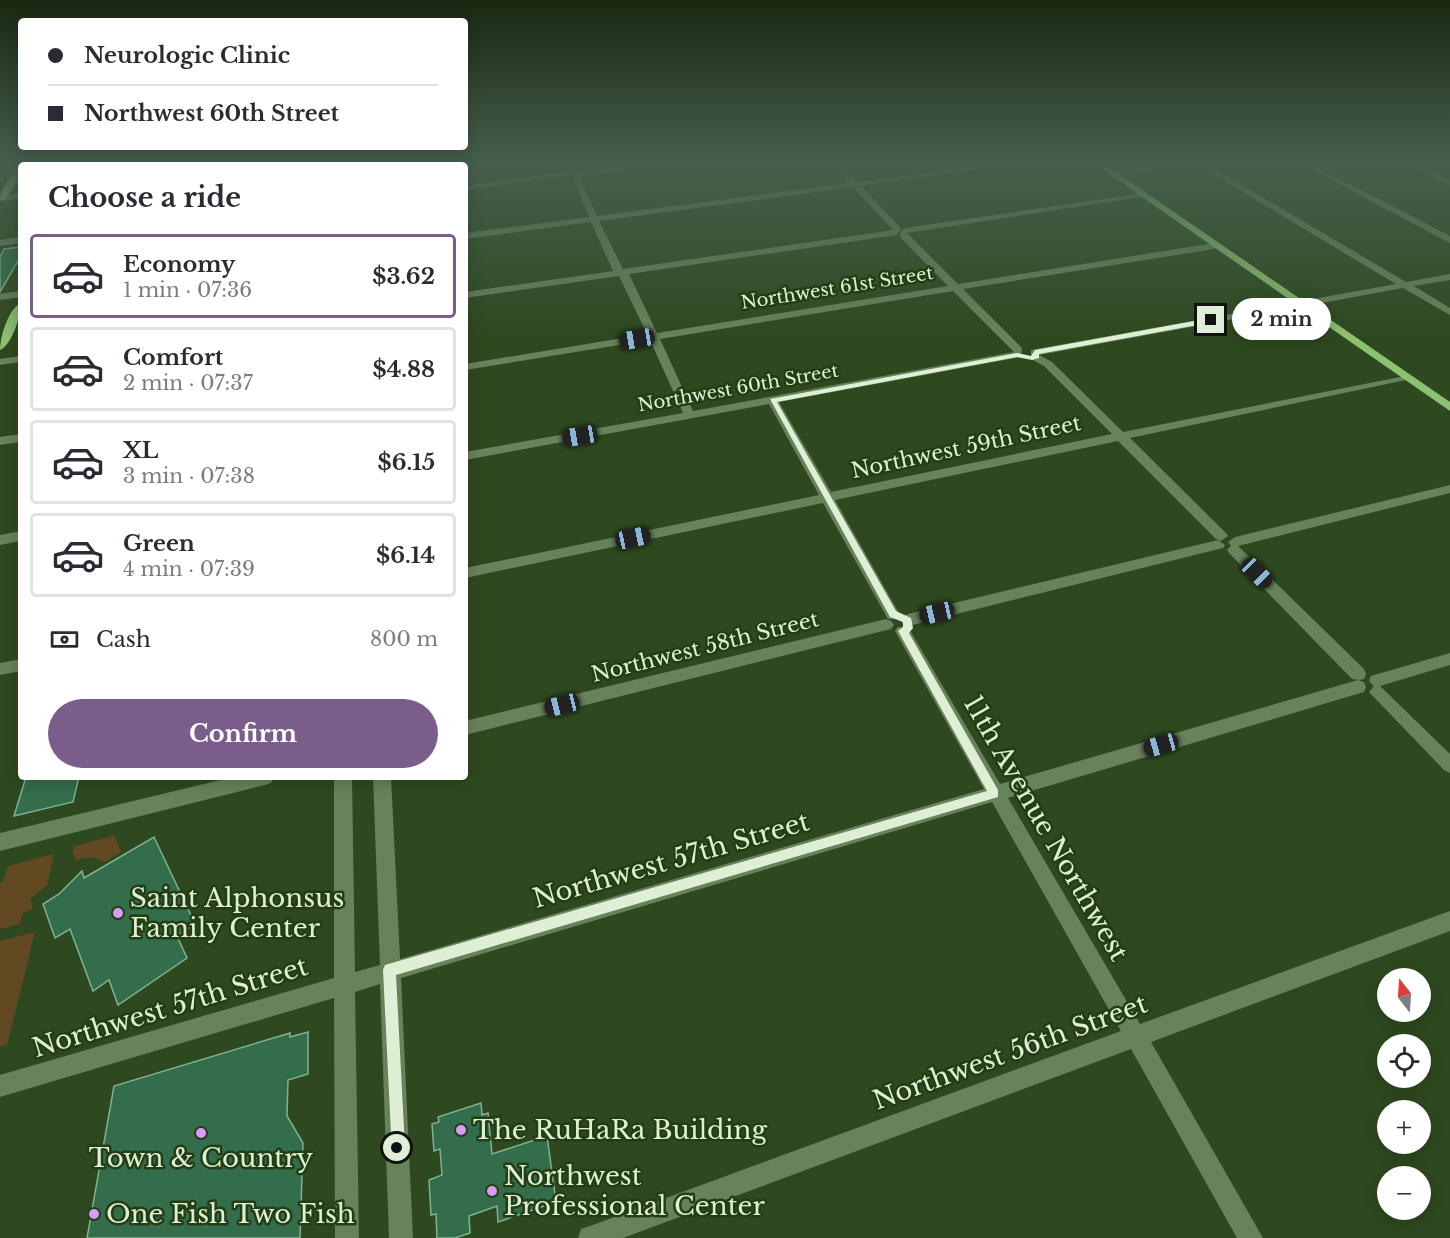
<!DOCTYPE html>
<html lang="en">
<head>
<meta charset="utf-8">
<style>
	:root { --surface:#fff; --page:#f7f7f7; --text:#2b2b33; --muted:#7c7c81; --line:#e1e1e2; --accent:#7a5d8b }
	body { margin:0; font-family:"Libre Baskerville",serif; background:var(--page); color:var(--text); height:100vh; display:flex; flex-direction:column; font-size:22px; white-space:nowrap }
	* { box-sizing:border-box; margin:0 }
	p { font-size:20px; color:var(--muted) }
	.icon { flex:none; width:33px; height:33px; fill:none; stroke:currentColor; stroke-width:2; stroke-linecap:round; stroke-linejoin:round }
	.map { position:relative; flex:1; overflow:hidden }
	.panel { position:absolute; left:18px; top:162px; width:450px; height:618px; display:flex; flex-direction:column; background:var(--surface); border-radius:6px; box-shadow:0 3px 15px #0003 }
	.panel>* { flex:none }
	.hud { position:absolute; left:18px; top:18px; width:450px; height:132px; border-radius:6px; box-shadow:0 3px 15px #0003; display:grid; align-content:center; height:132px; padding:0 30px; background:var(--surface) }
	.needle { width:39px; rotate:343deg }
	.buttons { position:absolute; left:1377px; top:968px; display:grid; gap:12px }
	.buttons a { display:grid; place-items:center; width:54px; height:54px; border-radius:50%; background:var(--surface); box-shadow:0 3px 15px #0003; font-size:30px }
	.end { position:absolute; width:27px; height:27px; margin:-14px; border:8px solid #deefd6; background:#111; box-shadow:0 0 0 3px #111 }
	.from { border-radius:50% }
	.bubble { position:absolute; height:42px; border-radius:21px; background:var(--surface); box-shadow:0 3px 15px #0003; font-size:20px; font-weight:700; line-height:42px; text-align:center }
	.car { position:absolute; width:18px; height:36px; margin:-18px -9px; border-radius:8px; box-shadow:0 0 4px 2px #0007; background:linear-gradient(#222 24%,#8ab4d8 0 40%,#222 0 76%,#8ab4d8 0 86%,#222 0) }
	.hud b { display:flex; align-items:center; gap:21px; height:57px; font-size:22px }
	.hud b+b { border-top:2px solid var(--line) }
	.hud i { width:15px; height:15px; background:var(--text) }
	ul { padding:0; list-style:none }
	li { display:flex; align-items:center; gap:18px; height:84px; margin:0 12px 9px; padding:0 18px; border:3px solid var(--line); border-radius:6px }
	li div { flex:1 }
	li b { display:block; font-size:22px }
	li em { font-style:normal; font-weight:700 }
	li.current { border-color:var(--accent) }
	li>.icon { width:54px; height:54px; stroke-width:1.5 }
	h2 { padding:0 30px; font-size:27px; line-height:72px }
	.pay { display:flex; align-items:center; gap:15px; height:66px; padding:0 30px; font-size:22px }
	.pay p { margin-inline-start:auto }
	.cta { display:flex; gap:12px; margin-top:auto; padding:12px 30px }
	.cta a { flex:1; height:69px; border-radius:36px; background:var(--accent); color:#fff; font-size:24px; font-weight:700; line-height:69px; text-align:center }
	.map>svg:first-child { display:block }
	.green { fill:#634921 }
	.building { fill:#346d4b; stroke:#7eb290; stroke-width:1.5 }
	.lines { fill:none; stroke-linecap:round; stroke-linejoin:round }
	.minor { fill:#68825b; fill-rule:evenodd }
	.major { fill:#8dc172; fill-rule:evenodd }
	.route { fill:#deefd6 }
	.poi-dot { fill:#da9af6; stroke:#243e14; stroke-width:2 }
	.labels { text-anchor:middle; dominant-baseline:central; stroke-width:5; stroke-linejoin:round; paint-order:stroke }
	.far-street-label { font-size:18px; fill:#deefd6; stroke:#243e14 }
	.street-label { font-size:21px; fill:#deefd6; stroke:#243e14 }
	.near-street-label { font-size:26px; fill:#deefd6; stroke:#243e14 }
	.near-poi-label { font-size:26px; fill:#deefd6; stroke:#243e14; text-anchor:start }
</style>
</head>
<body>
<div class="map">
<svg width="1450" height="1238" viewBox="0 0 1450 1238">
	<rect width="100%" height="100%" fill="#2e491f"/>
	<!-- green -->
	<g class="green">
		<polygon points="114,836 121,852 104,862 92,857 76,860 73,853 74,846"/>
		<polygon points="54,854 47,885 30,899 33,908 23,913 20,924 0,929 0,883 3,882 8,866"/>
		<polygon points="35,932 7,1045 0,1047 0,941"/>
	</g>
	<!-- building -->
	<g class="building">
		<polygon points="21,247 21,256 0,292 0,257 4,249"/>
		<polygon points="26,777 79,777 73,802 14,816"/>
		<polygon points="154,837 195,924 177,936 187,958 118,1005 109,980 93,991 70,929 55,938 43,904 59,894 82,871 84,878"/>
		<polygon points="308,1032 308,1074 288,1080 287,1116 303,1143 300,1238 87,1238 114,1086 290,1033 290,1037"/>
		<polygon points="481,1103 482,1115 488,1113 492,1154 547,1136 556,1202 498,1222 497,1206 469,1216 470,1233 455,1238 437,1238 436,1214 431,1215 429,1180 442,1175 440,1149 434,1151 432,1124 439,1122 438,1117"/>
	</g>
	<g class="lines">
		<!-- minor -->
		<g class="minor">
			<polygon points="298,163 320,163 297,165"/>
			<rect x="341" y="163" width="8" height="2"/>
			<rect x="354" y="163" width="8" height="2"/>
			<path d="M642 163H668L579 177 597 216 849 183 830 163H839L857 182 998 163H1023L861 186 900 227 901 229 897 235 629 274 657 333 948 286 900 237 901 231 905 228 1143 193 1147 196 907 233 958 284 1214 243 1219 246 1214 249 963 289 1022 348 1021 357 779 402 831 492 1112 434 1044 366 1031 359V350L1396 284 1196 164 1112 176 1108 174 1109 172 1172 163H1205L1406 282 1450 274V280L1414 286 1450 308V315L1403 288 1039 355 1052 362 1123 432 1410 375V379L1406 380 1130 438 1226 533 1228 536 1221 541 1216 539 1118 441 835 500 900 615 898 619H888L823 503 465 578V568L819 495 769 404 465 460V452L683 413 650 340 465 370V364L647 334 619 276 465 298V292L613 271 591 222 465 239V233L589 217 572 175 465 190V186L573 170 581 171ZM853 187 893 230 623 269 599 221ZM953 291 1014 352 693 411 660 339Z"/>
			<polygon points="1299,163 1310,163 1450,236 1450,243"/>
			<polygon points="1405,163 1416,163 1450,180 1450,185"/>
			<polygon points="21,193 21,199 0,201 0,195"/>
			<polygon points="21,237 21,243 0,246 0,240"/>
			<polygon points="21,291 21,297 0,300 0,294"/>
			<polygon points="21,356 21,362 0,365 0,359"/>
			<polygon points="21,434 21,442 0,445 0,437"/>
			<polygon points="1450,485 1450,493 1238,546 1364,669 1366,674 1364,679 1358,680 1364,682 1366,687 1364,692 1008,798 1140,1024 1450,911 1450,931 1151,1042 1263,1238 1237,1238 1131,1049 623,1238 578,1238 581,1229 590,1226 1121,1031 992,802 401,978 413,1238 389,1238 380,984 355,992 359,1238 335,1238 334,998 0,1097 0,1075 334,978 334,777 352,777 355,972 380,965 373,777 391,777 400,959 984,789 895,631 898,627 908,627 1000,784 1358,680 1352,679 1229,553 1227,550 1231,546 1228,542 1235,537"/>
			<polygon points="21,531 21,541 0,545 0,535"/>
			<polygon points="1218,540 1225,545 1223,548 908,626 903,624 900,620 903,616 908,614"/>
			<polygon points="886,619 891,621 894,625 891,629 465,735 465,721"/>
			<polygon points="1450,653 1450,665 1380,686 1450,754 1450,773 1444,770 1369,692 1374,686 1369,681 1371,676"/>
			<polygon points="21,659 21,671 0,675 0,663"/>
			<polygon points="233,777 274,777 271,783 265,785 0,851 0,833"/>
		</g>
		<!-- major -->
		<g class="major">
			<polygon points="34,163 42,163 33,165"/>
			<polygon points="1093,163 1103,163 1450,402 1450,411"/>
			<path d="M21 171V176L5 200H0C0 189 10 174 21 171Z"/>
			<path d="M21 303C21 315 12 345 0 350 0 337 8 309 21 303Z"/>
		</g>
	</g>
	<!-- sky -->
	<linearGradient id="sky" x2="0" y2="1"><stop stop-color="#192811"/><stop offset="0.48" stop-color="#465f4d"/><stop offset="1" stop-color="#465f4d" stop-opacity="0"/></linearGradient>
	<rect width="1450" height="337" fill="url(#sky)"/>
	<!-- route -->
	<polygon class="route" points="1211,318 1214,322 1039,354 1039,358 1032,360 1017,357 777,402 896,611 911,618 913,628 909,633 998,790 998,797 396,975 405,1148 402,1154 397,1156 392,1154 383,970 385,965 987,791 898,631 903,627 903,622 890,617 770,399 1017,353 1031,356 1035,350"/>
	<!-- markers -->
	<g class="poi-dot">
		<circle cx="118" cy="913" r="6"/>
		<circle cx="461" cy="1130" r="6"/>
		<circle cx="201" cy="1133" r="6"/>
		<circle cx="492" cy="1191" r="6"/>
		<circle cx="94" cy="1214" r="6"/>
	</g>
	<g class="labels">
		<!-- far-street labels -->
		<g class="far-street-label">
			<text transform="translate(837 288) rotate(-9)">Northwest 61st Street</text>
			<text transform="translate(738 388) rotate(-10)">Northwest 60th Street</text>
		</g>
		<!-- street labels -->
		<g class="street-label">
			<text transform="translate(966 447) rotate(-12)">Northwest 59th Street</text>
			<text transform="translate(705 647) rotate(-14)">Northwest 58th Street</text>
		</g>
		<!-- near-street labels -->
		<g class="near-street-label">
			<text transform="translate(1046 828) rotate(60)">11th Avenue Northwest</text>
			<text transform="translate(671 860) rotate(-16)">Northwest 57th Street</text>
			<text transform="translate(170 1007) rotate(-17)">Northwest 57th Street</text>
			<text transform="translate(1010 1052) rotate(-20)">Northwest 56th Street</text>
		</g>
		<!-- near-poi labels -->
		<g class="near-poi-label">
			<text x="130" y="898">Saint Alphonsus<tspan x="130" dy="30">Family Center</tspan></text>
			<text x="473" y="1130">The RuHaRa Building</text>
			<text x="201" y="1158" text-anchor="middle">Town &amp; Country</text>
			<text x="504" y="1176">Northwest<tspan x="504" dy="30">Professional Center</tspan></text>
			<text x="106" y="1214">One Fish Two Fish</text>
		</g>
	</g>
</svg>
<div class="buttons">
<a><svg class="needle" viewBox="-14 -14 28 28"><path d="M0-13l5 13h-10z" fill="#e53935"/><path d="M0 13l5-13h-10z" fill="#7c7c81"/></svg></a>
<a><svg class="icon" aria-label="locate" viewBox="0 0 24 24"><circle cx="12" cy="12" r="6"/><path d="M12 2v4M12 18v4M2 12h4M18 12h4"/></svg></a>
<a>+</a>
<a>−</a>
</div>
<i class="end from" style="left:397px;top:1148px"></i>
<i class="end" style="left:1211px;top:320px"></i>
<div class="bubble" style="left:1232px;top:298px;width:99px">2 min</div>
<i class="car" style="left:637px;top:339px;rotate:261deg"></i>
<i class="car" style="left:580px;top:436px;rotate:260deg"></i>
<i class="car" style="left:633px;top:538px;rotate:78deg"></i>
<i class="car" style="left:1257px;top:573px;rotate:135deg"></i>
<i class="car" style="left:937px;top:613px;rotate:257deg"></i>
<i class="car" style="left:562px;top:705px;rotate:256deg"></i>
<i class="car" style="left:1161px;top:745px;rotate:254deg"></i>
<div class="hud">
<b><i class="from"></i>Neurologic Clinic</b>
<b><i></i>Northwest 60th Street</b>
</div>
<section class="panel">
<h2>Choose a ride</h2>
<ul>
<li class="current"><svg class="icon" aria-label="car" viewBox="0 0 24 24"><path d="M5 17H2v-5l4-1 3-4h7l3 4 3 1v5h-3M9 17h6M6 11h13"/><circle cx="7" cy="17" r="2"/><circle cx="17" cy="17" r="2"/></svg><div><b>Economy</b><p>1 min · 07:36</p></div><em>$3.62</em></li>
<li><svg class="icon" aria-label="car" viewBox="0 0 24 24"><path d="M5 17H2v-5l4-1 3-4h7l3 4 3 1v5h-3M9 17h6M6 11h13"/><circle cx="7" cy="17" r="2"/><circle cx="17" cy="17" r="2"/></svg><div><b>Comfort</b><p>2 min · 07:37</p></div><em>$4.88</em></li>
<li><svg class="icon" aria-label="car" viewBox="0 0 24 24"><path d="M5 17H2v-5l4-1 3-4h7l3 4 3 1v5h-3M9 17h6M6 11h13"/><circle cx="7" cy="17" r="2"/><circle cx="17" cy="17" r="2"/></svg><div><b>XL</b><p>3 min · 07:38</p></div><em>$6.15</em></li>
<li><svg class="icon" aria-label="car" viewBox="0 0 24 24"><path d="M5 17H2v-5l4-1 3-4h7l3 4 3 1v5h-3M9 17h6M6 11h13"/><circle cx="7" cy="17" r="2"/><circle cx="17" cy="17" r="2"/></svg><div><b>Green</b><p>4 min · 07:39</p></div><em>$6.14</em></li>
</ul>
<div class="pay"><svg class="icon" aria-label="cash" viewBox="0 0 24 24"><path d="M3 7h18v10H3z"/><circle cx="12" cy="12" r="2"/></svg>Cash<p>800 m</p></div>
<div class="cta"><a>Confirm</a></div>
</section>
</div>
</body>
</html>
